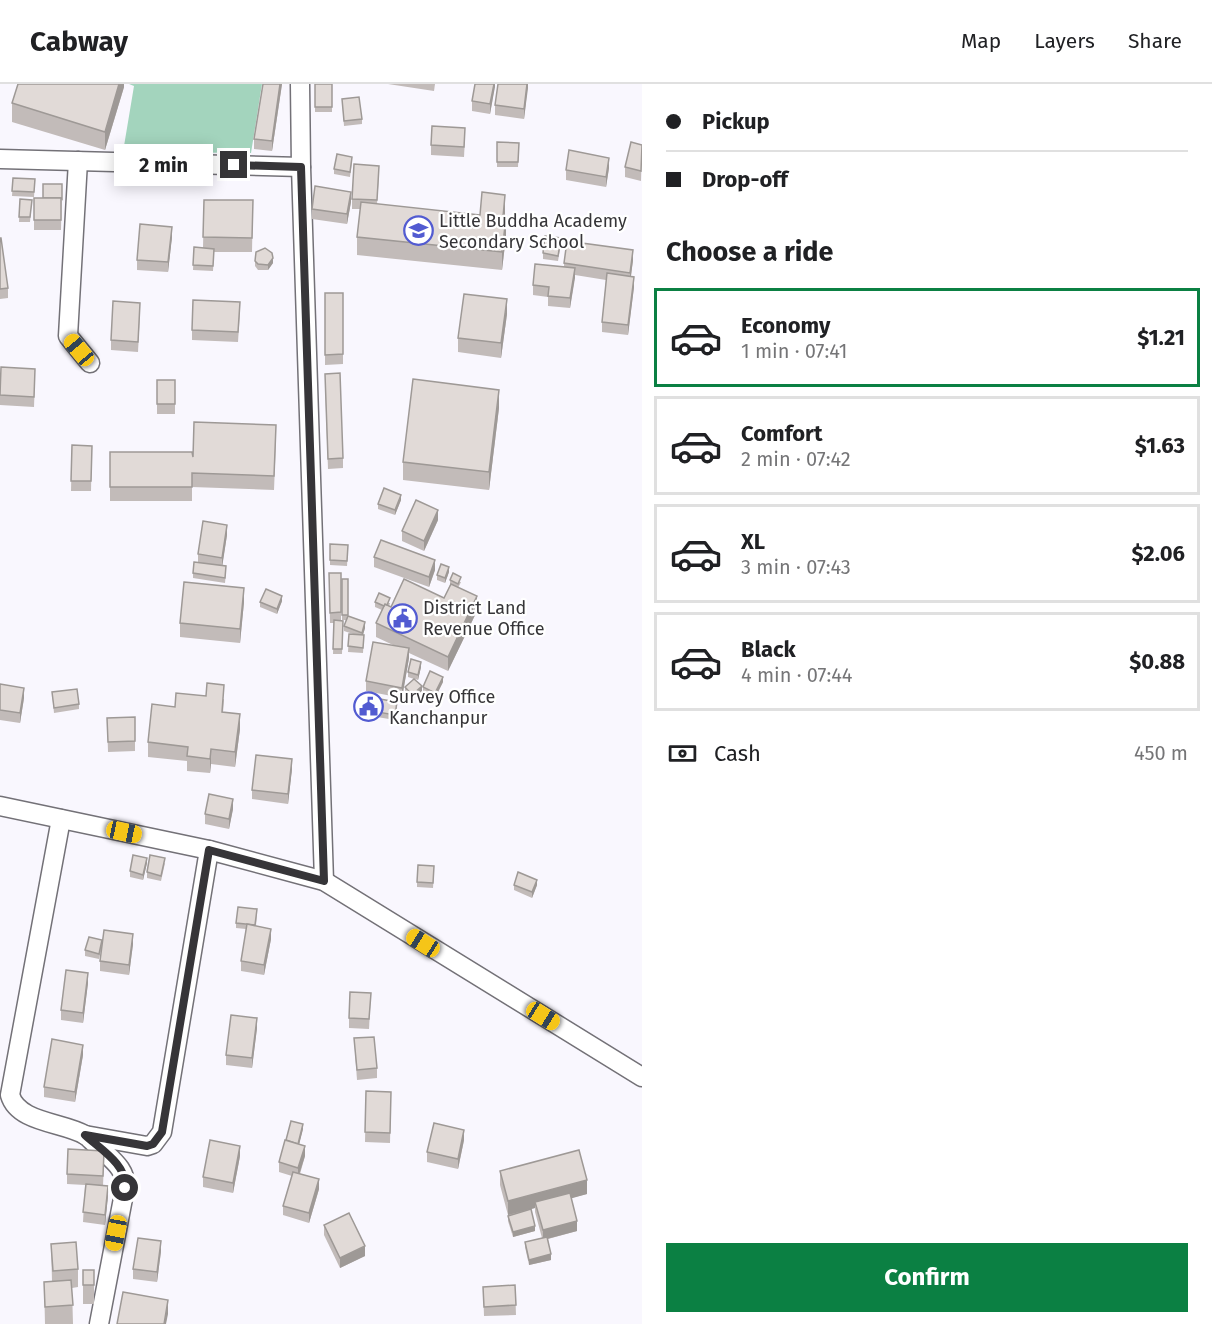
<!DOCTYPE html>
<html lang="en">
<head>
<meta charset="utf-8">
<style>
	:root { --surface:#fff; --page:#f6f6f6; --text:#202124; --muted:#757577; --line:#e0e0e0; --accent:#0b8043 }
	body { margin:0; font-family:"Fira Sans",sans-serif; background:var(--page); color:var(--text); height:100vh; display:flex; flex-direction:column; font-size:22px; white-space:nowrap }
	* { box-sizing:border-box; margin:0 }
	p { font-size:20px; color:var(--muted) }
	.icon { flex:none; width:33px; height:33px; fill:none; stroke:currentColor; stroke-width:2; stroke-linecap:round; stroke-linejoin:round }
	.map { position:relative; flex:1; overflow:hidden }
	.panel { display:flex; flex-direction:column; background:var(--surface); width:570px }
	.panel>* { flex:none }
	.top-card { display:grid; align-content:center; height:132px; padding:0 24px; background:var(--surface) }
	.end { position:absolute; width:27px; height:27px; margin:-14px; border:8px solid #363538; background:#fff; box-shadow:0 0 0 3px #fff }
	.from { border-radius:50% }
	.bubble { position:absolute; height:42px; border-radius:0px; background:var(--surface); box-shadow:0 3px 15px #0003; font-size:20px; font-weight:700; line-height:42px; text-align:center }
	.car { position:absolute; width:18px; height:36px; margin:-18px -9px; border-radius:8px; box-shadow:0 0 4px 2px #0007; background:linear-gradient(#f5c518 24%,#345 0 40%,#f5c518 0 76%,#345 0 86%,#f5c518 0) }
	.top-card b { display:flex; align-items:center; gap:21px; height:57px; font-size:22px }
	.top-card b+b { border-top:2px solid var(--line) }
	.top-card i { width:15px; height:15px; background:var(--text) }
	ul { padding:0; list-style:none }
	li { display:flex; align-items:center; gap:18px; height:99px; margin:0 12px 9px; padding:0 12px; border:3px solid var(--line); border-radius:0px }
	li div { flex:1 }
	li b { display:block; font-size:22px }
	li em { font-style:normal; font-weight:700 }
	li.current { border-color:var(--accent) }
	li>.icon { width:54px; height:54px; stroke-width:1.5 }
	h2 { padding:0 24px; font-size:27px; line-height:72px }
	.pay { display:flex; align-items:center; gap:15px; height:66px; padding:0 24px; font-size:22px }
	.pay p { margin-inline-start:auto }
	.primary-button { display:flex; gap:12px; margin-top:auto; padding:12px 24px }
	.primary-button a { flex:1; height:69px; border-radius:0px; background:var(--accent); color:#fff; font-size:24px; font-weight:700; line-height:69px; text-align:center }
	header { display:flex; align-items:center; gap:36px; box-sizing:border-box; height:84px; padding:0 30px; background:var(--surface); border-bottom:2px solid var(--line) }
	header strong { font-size:28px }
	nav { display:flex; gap:33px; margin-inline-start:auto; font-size:21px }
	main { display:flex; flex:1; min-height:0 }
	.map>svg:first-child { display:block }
	.green { fill:#a3d4bd }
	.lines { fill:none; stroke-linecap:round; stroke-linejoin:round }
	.minor-casing { stroke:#737177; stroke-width:21 }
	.minor { stroke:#fff; stroke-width:18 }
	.wall { fill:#c2bbb9 }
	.shaded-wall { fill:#9e9996 }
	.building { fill:#e1dad7; stroke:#9e9996; stroke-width:1.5 }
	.route { stroke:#363538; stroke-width:8 }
	.labels { text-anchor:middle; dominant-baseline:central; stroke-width:4.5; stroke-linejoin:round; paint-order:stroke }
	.poi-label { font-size:18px; fill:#363538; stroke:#fff; text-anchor:start }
</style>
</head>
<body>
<header>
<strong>Cabway</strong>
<nav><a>Map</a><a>Layers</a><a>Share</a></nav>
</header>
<main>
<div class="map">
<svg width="642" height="1240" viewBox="0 0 642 1240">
	<rect width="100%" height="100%" fill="#f9f7fe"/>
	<!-- green -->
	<polygon class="green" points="129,0 262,0 251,69 123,68 134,2"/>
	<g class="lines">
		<defs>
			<g id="minor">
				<polyline points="300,0 301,83 324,797"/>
				<polyline points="0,75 301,83"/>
				<polyline points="78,77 68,252 90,279"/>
				<polyline points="0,722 209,766 324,797 642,993"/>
				<path d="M61 735 10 1011C18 1039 63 1038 85 1051 90 1054 94 1060 99 1063 111 1075 127 1085 125 1104L99 1240"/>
				<polyline points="85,1051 147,1062 153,1060 162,1048 209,766"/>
			</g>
		</defs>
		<!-- minor casing -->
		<use href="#minor" class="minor-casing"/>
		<!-- minor -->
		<use href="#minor" class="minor"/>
	</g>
	<!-- wall -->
	<g class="wall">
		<polygon points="124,0 124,3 105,66 12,38 12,19"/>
		<polygon points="263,0 282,0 272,67 254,65 254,55"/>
		<rect x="315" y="0" width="17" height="28"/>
		<polygon points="388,0 435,0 434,7"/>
		<polygon points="495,0 490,30 472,27 472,17"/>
		<polygon points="528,0 524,35 495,31 495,21"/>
		<polygon points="342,15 362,35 362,40 344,42"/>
		<polygon points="465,54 464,73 431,71 431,61"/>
		<polygon points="497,58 519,59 518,83 497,83"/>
		<polygon points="642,61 641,97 625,93 625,83"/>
		<polygon points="352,78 350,93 334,90 334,85"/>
		<polygon points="609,84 606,103 566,96 566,86"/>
		<polygon points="379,92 377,120 480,131 505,129 506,152 502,186 357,171 357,153 360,125 352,125 352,115"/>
		<polygon points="13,94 35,95 34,113 12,112"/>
		<polygon points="62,100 61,146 34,146 34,114 43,114"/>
		<polygon points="20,115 32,116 30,138 19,138"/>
		<polygon points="204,116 253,116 252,168 214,168 213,187 193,186 194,163 203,164"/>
		<polygon points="351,118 347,140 312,135 312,125"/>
		<polygon points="172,153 168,188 137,186 137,176"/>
		<polygon points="0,154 8,204 8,214 0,215"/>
		<polygon points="561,159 558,177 543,175 543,169"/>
		<polygon points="633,176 631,192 634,203 628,251 602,248 602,238 606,196 575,191 570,224 548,222 548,213 533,211 533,201 564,183 564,179"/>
		<polygon points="255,177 273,179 268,186 258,186 255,182"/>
		<polygon points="325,209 343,209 343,280 325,281"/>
		<polygon points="240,228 238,258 192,256 192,246"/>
		<polygon points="140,229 138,268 111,266 111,256"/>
		<polygon points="507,230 501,274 458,268 458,254"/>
		<polygon points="35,295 34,323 0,321 0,298"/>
		<rect x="157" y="296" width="18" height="34"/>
		<polygon points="325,300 343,374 343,384 328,385"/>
		<polygon points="499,324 489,406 403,396 403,378"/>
		<polygon points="276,356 274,406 192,403 192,417 110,417 110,368 193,373"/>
		<polygon points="72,361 92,362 91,407 71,407"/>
		<polygon points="401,416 395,431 378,425 378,420"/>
		<polygon points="438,436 424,467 402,457 402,447"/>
		<polygon points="227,451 222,482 226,488 225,499 193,494 193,489 198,478 198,470"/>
		<polygon points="330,460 348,461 347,482 330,481"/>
		<polygon points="374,473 435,486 429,503 374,483"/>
		<polygon points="449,488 445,499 437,496 437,491"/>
		<polygon points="329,489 341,489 341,537 343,537 342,570 333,570 334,539 330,539"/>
		<polygon points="342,495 348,495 348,532 365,544 363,551 364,551 363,569 348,568 349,550 353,550 344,547 344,542 346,536 342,536"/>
		<polygon points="450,496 461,498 458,504 477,527 448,587 409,569 409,574 402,614 366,607 366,597 393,561 376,553 376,539 382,526 375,523 375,518 390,519 389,522 391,523 444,514 450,501"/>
		<polygon points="282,517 277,530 260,523 260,518"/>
		<polygon points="244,518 240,559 180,553 180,539"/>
		<polygon points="421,583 418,596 415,595 422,607 412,616 405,608 405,603 414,595 408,593 408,588"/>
		<polygon points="443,598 435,614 423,608 423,603"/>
		<polygon points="0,600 24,614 20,639 0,636"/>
		<polygon points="52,608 79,620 79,625 54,629"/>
		<polygon points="224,615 223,629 240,645 235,683 211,680 210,689 187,687 187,677 148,673 148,658 175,623"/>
		<polygon points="397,623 395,636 377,633 377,628"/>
		<polygon points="135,633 135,667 108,668 107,634"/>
		<polygon points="292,685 288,720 252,715 252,706"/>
		<polygon points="233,725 229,745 205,740 205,730"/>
		<polygon points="147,779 143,796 130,793 130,787"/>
		<polygon points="165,779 161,797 147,794 147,788"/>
		<polygon points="434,787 433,804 417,803 417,798"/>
		<polygon points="514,801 537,801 532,814 514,806"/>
		<polygon points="257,830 256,842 271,855 264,891 241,887 241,877 246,845 236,844 236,839"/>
		<polygon points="102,856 133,860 129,891 100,887 100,877 102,863 99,875 85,872 85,866"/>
		<polygon points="88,899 83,939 61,936 61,926"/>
		<polygon points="371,909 369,945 349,944 349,934"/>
		<polygon points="257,944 252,984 226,981 226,971"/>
		<polygon points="354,954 377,984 377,994 357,996"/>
		<polygon points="83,971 75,1018 44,1013 44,1003"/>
		<polygon points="366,1007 391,1008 390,1059 365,1058"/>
		<polygon points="303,1045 299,1060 305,1072 300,1090 319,1105 309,1139 283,1131 283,1122 292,1092 279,1088 279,1078 286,1056"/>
		<polygon points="464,1056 458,1085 427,1078 427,1068"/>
		<polygon points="240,1072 233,1109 203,1103 203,1093"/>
		<polygon points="104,1077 103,1102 108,1112 105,1141 83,1138 85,1101 67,1100 67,1090"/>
		<polygon points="500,1087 587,1110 571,1114 577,1147 548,1155 551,1176 529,1181 525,1163 525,1158 542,1154 535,1128 535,1124 531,1125 535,1147 513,1153 508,1137 508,1131 500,1101"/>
		<polygon points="324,1141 365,1172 340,1184 324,1151"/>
		<polygon points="51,1160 78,1185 78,1203 72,1204 73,1240 45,1240 44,1198 52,1197"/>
		<polygon points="161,1167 157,1198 133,1195 133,1185"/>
		<rect x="83" y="1186" width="11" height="34"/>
		<polygon points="515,1201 516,1231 484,1232 483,1203"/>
	</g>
	<!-- shaded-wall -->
	<g class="shaded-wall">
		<polygon points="119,0 124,0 124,3 105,66 105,48"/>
		<polygon points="280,0 282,0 272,67 272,57"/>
		<polygon points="494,0 495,0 495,3 490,30 490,20"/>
		<polygon points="527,0 528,0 528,4 524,35 524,25"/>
		<polygon points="609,74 609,84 606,103 606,93"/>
		<polygon points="351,108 351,118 347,140 347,130"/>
		<polygon points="505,111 505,129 503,152 503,133"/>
		<polygon points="506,133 506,152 502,186 502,168"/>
		<polygon points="172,143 172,153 168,188 168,178"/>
		<polygon points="633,166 633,176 630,199 630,189"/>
		<polygon points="273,174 273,179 268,186 268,181"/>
		<polygon points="575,184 575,194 570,224 570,214"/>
		<polygon points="634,193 634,203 628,251 628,241"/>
		<polygon points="507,215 507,230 501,274 501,259"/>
		<polygon points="499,306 499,324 489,406 489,388"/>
		<polygon points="401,411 401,416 395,431 395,426"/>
		<polygon points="438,426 438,436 424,467 424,457"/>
		<polygon points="227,441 227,451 222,484 222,474"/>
		<polygon points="435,476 435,486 429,503 429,493"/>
		<polygon points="449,483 449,488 445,499 445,494"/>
		<polygon points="244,504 244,518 240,559 240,545"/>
		<polygon points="282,512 282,517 277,530 277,525"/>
		<polygon points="477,512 477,527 448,587 448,573"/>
		<polygon points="365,538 365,544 362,554 362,549"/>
		<polygon points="409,564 409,574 402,614 402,604"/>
		<polygon points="421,578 421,583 418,596 418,591"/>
		<polygon points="443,593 443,598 435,614 435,609"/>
		<polygon points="422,602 422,607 412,616 412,611"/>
		<polygon points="24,604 24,614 20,639 20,629"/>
		<polygon points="240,630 240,645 235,683 235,668"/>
		<polygon points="211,665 211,680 210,689 210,675"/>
		<polygon points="292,675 292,685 288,720 288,710"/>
		<polygon points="233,715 233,725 229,745 229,735"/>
		<polygon points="147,774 147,779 143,796 143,791"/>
		<polygon points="537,796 537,801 532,814 532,808"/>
		<polygon points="271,845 271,855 264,891 264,881"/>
		<polygon points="133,850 133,860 129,891 129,881"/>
		<polygon points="88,889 88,899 83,939 83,929"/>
		<polygon points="257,934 257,944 252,984 252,974"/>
		<polygon points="83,961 83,971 75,1018 75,1008"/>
		<polygon points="303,1040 303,1045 298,1065 298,1060"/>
		<polygon points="464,1046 464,1056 458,1085 458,1075"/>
		<polygon points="240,1062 240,1072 233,1109 233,1099"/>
		<polygon points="305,1062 305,1072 298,1094 298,1084"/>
		<polygon points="319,1095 319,1105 309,1139 309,1129"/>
		<polygon points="587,1096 587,1110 537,1124 535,1118 535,1124 508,1131 508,1117"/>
		<polygon points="108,1102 108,1112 105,1141 105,1131"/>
		<polygon points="577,1137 577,1147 543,1156 543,1146"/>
		<polygon points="535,1142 535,1147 513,1153 513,1148"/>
		<polygon points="161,1157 161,1167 157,1198 157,1188"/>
		<polygon points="365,1162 365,1172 340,1184 340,1174"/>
		<polygon points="551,1170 551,1176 529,1181 529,1176"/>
		<polygon points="168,1216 168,1230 166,1240 164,1240"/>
	</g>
	<!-- building -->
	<g class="building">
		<polygon points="18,0 119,0 105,48 12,19"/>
		<polygon points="263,0 280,0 272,57 254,55"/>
		<rect x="315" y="0" width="17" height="23"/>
		<polygon points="475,0 494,0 490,20 472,17"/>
		<polygon points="498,0 527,0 524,25 495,21"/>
		<polygon points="359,13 362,35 344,37 342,15"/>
		<polygon points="432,42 465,44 464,63 431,61"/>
		<polygon points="497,58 519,59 518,78 497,78"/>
		<polygon points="631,58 642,61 641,87 625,83"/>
		<polygon points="569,66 609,74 606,93 566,86"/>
		<polygon points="337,70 352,73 350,88 334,85"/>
		<polygon points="354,80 379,82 377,116 352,115"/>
		<polygon points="13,94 35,95 34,108 12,107"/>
		<polygon points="43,100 62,100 62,115 61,114 43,114"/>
		<polygon points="315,102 351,108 347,130 312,125"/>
		<polygon points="482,108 505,111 503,133 506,133 502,168 357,153 361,118 480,131"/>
		<rect x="34" y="114" width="27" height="22"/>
		<polygon points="20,115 32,116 30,133 19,133"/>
		<polygon points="204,116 253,116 252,154 203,153"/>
		<polygon points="140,140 172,143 168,178 137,176"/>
		<polygon points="545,152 561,154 558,172 543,169"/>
		<polygon points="0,154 1,154 8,204 0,205"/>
		<polygon points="567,157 633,166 630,189 564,179"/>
		<polygon points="194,163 214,165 213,182 193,181"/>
		<polygon points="265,164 272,169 273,174 268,181 258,180 255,177 256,168"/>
		<polygon points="535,180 575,184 570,214 548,212 549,203 533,201"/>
		<polygon points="607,189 634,193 628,241 602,238"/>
		<polygon points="325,209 343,209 343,270 325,271"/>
		<polygon points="464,210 507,215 501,259 458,254"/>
		<polygon points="193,216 240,218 238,248 192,246"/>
		<polygon points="113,217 140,219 138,258 111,256"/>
		<polygon points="1,283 35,285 34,313 0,311"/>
		<polygon points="340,289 343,374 328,375 325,290"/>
		<polygon points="413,295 499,306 489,388 403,378"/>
		<rect x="157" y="296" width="18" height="24"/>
		<polygon points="194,338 276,341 274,392 192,389 192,403 110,403 110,368 192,368 193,373"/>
		<polygon points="72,361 92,362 91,397 71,397"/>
		<polygon points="384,404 401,411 395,426 378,420"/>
		<polygon points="416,416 438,426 424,457 402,447"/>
		<polygon points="203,437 227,441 222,474 198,470"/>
		<polygon points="381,456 435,476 429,493 374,473"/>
		<polygon points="330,460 348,461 347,477 330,476"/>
		<polygon points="194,478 226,482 225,494 193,489"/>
		<polygon points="441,480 449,483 445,494 437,491"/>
		<polygon points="329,489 341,489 341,528 330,529"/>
		<polygon points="453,489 461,493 458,500 450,496"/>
		<rect x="342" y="495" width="6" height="36"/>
		<polygon points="404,495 444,514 451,500 477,512 448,573 376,539 385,520 391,523"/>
		<polygon points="184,498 244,504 240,545 180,539"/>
		<polygon points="266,505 282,512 277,525 260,518"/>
		<polygon points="379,509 390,514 387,521 385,520 384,522 375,518"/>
		<polygon points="348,532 365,538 362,549 344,542"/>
		<polygon points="334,536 343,537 342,565 333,565"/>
		<polygon points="349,550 364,551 363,564 348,562"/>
		<polygon points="373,558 409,564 402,604 366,597"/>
		<polygon points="411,575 421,578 418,591 408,588"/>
		<polygon points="430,587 443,593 435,609 423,603"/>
		<polygon points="414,595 422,602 412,611 405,603"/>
		<polygon points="207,599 224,601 222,628 240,630 235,668 211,665 210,675 187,672 188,663 148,658 152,620 175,623 176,609 206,612"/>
		<polygon points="0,600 24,604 20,629 0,626"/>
		<polygon points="77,605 79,620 54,624 52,608"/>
		<polygon points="380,615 397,618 395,631 377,628"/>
		<polygon points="135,633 135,657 108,658 107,634"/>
		<polygon points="256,671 292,675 288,710 252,706"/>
		<polygon points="209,710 233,715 229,735 205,730"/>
		<polygon points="133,771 147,774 143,791 130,787"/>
		<polygon points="150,771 165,774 161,792 147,788"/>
		<polygon points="418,781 434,782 433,799 417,798"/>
		<polygon points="518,788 537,796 532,808 514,801"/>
		<polygon points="238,823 257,825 255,841 236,839"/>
		<polygon points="247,840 271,845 264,881 241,877"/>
		<polygon points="104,846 133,850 129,881 100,877"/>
		<polygon points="89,853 102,856 99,870 85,866"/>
		<polygon points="66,886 88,889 83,929 61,926"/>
		<polygon points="350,908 371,909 369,935 349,934"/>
		<polygon points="231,931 257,934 252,974 226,971"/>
		<polygon points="374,953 377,984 357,986 354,954"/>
		<polygon points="52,955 83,961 75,1008 44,1003"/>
		<polygon points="366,1007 391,1008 390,1049 365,1048"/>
		<polygon points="291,1037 303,1040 298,1060 286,1056"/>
		<polygon points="434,1039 464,1046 458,1075 427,1068"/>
		<polygon points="210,1056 240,1062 233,1099 203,1093"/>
		<polygon points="285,1056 305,1062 298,1084 279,1078"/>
		<polygon points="68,1065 104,1067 103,1092 67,1090"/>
		<polygon points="579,1066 587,1096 508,1117 500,1087"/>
		<polygon points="293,1088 319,1095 309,1129 283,1122"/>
		<polygon points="86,1100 108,1102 105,1131 83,1128"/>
		<polygon points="570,1109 577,1137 543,1146 535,1118"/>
		<polygon points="531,1125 535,1142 513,1148 508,1132"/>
		<polygon points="349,1129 365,1162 340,1174 324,1141"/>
		<polygon points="547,1153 551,1170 529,1176 525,1158"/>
		<polygon points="138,1154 161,1157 157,1188 133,1185"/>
		<polygon points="76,1158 78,1185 53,1187 51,1160"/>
		<rect x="83" y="1186" width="11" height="15"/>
		<polygon points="71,1196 73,1221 45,1223 44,1198"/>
		<polygon points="515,1201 516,1221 484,1223 483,1203"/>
		<polygon points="123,1208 168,1216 164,1240 117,1240"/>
	</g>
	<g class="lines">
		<!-- route -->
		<path class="route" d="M125 1104C128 1081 100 1065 85 1051L147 1062 153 1060 162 1048 209 766 324 797 301 83 234 81"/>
	</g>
	<!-- icons -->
	<defs>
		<symbol id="school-ring" viewBox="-11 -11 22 22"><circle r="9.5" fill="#fff" stroke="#525bd1" stroke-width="1.5"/><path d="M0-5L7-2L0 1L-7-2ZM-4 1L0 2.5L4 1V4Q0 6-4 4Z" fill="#525bd1"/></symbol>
		<symbol id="civic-ring" viewBox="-11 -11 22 22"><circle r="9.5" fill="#fff" stroke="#525bd1" stroke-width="1.5"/><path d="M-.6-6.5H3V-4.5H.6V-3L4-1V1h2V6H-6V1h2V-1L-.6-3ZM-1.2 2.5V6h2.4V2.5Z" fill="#525bd1"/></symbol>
	</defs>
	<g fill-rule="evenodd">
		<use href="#school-ring" x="402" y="130" width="33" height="33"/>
		<use href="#civic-ring" x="386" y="518" width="33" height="33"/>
		<use href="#civic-ring" x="352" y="606" width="33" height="33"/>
	</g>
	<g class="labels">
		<!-- poi labels -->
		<g class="poi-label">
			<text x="439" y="137">Little Buddha Academy<tspan x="439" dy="21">Secondary School</tspan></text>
			<text x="423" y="524">District Land<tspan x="423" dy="21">Revenue Office</tspan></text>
			<text x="389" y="613">Survey Office<tspan x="389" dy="21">Kanchanpur</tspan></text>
		</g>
	</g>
</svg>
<i class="end from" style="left:125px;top:1104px"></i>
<i class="end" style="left:234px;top:81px"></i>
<div class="bubble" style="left:114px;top:60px;width:99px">2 min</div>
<i class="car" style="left:79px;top:266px;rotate:320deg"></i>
<i class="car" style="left:124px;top:748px;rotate:102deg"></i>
<i class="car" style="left:423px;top:859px;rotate:302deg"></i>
<i class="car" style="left:543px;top:932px;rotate:122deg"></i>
<i class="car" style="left:116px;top:1149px;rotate:191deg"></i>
</div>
<section class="panel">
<div class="top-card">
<b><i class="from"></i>Pickup</b>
<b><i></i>Drop-off</b>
</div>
<h2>Choose a ride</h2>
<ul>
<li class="current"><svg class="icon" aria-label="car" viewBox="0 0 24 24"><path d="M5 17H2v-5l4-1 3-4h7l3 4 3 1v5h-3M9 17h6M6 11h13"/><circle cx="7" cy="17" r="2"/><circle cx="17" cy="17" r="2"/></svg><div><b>Economy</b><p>1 min · 07:41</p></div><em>$1.21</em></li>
<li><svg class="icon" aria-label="car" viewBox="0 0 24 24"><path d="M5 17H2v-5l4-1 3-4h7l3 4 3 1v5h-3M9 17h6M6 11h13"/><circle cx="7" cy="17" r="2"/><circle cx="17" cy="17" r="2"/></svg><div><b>Comfort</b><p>2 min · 07:42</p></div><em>$1.63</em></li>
<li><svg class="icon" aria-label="car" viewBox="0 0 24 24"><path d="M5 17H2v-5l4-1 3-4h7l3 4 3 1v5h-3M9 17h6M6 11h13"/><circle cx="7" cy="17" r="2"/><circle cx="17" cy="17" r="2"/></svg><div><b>XL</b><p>3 min · 07:43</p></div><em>$2.06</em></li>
<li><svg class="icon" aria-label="car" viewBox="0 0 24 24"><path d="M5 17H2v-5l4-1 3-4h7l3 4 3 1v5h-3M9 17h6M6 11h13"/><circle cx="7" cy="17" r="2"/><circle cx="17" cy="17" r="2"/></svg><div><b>Black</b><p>4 min · 07:44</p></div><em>$0.88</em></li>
</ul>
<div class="pay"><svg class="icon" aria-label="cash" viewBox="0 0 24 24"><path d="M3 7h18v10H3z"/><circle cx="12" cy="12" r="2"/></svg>Cash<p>450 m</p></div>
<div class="primary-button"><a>Confirm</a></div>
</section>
</main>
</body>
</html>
